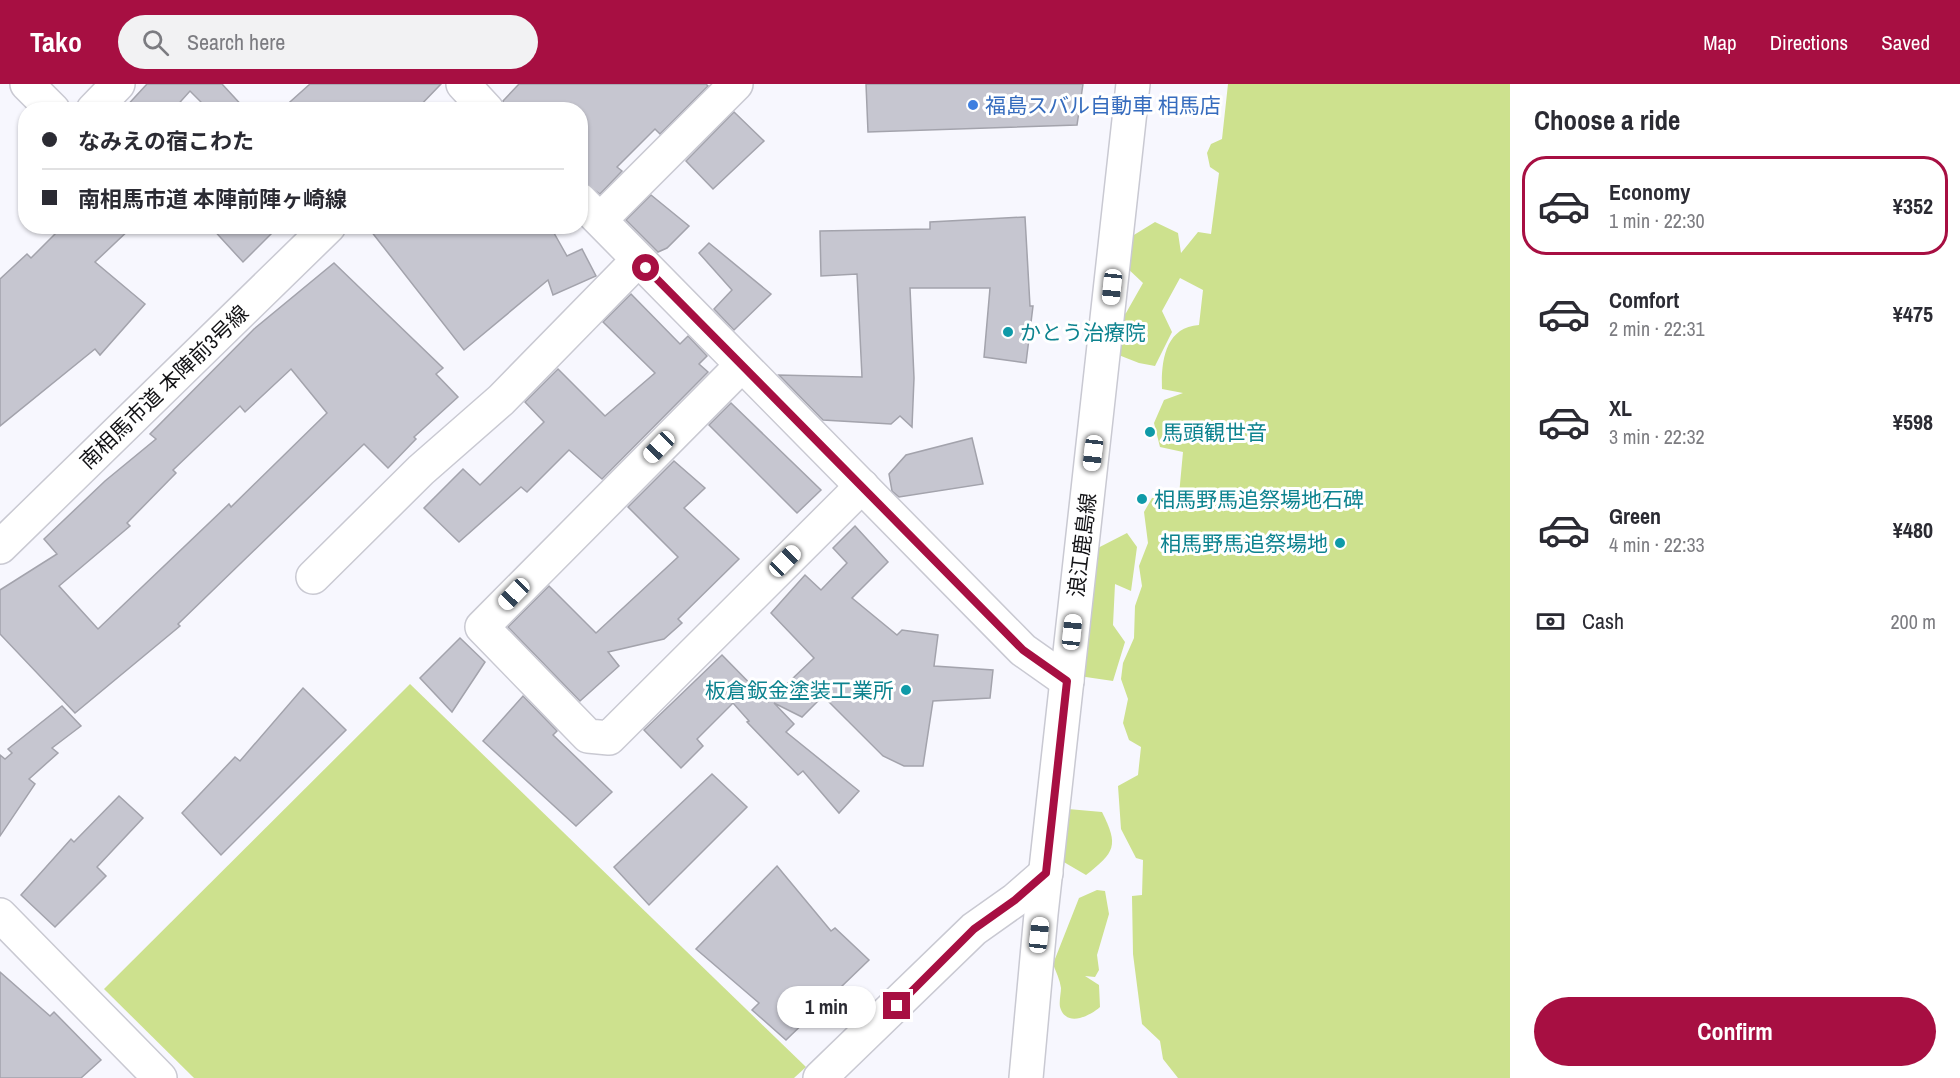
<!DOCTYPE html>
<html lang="en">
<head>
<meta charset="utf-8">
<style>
	:root { --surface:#fff; --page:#f2f2f3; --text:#2b2b33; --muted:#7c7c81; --line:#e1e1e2; --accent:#a70f42 }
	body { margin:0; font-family:"Archivo Narrow","Noto Sans JP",sans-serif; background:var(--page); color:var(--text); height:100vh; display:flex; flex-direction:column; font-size:22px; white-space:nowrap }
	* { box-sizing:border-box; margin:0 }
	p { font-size:20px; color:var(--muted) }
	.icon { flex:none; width:33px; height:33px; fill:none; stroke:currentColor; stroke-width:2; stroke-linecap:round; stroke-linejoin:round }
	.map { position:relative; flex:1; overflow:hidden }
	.panel { display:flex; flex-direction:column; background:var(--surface); width:450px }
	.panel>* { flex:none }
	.banner { position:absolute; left:18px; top:18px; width:570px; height:132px; border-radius:24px; box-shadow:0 2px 4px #0004; display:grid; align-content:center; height:132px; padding:0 24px; background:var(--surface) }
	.end { position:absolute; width:27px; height:27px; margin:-14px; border:8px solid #a70f42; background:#fff; box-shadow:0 0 0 3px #fff }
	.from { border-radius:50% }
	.bubble { position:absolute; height:42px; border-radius:21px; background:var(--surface); box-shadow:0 2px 4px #0004; font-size:20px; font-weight:800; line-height:42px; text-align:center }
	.car { position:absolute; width:18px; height:36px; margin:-18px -9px; border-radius:8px; box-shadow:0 0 4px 2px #0007; background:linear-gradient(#fff 24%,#345 0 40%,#fff 0 76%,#345 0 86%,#fff 0) }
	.banner b { display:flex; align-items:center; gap:21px; height:57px; font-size:22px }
	.banner b+b { border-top:2px solid var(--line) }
	.banner i { width:15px; height:15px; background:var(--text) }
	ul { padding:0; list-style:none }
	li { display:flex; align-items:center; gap:18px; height:99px; margin:0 12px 9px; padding:0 12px; border:3px solid transparent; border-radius:24px }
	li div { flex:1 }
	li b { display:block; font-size:22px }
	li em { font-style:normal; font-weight:800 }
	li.current { border-color:var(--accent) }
	li>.icon { width:54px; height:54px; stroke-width:1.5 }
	h2 { padding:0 24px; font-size:27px; line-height:72px }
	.pay { display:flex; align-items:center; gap:15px; height:66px; padding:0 24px; font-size:22px }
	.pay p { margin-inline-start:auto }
	.button { display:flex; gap:12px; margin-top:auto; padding:12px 24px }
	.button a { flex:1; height:69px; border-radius:36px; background:var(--accent); color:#fff; font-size:24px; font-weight:800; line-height:69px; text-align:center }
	header { display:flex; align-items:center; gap:36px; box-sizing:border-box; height:84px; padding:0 30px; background:var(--accent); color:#fff }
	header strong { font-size:28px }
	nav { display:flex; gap:33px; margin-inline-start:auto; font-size:21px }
	.search { width:420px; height:54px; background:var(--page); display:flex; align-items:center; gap:15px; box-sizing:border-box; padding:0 21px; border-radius:33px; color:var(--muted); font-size:22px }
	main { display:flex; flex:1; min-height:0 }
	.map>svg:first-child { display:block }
	.green { fill:#cde18e }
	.building { fill:#c6c6d0; stroke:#a3a3ac; stroke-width:1.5; fill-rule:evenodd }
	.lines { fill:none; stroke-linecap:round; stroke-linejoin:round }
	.street-casing { stroke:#c9c9d2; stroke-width:36 }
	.secondary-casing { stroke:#c9c9d2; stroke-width:36 }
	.street { stroke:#fff; stroke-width:33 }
	.secondary { stroke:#fff; stroke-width:33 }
	.route { stroke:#a70f42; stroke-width:8 }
	.shop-dot { fill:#3f7fe0; stroke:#fff; stroke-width:2 }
	.culture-dot { fill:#0f9aa8; stroke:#fff; stroke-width:2 }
	.labels { text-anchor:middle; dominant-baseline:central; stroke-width:6; stroke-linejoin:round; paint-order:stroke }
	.shop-label { font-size:21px; fill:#366cbe; stroke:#fff; text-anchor:start }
	.culture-label { font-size:21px; fill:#0d838f; stroke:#fff; text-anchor:start }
	.street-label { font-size:21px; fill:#121215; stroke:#fff }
</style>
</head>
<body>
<header>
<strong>Tako</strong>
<div class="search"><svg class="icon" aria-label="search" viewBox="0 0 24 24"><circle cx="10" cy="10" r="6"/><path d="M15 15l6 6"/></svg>Search here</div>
<nav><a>Map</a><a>Directions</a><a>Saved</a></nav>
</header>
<main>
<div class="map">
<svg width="1510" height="994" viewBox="0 0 1510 994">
	<rect width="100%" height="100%" fill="#f7f7fe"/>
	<!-- green -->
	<g class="green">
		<path d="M1228 0H1510V994H1178L1163 975 1160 957 1142 940 1133 870 1132 812 1142 811 1143 776 1136 774 1121 745 1118 702 1138 691 1141 663 1129 656 1123 639 1128 615 1121 595 1123 579 1134 554 1135 522 1142 502 1139 482 1148 459 1144 428 1152 414 1176 408 1179 411 1183 368 1160 363 1154 339 1164 316 1183 309 1162 305C1161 278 1165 243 1199 241L1203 206 1180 194 1162 227 1172 248 1155 282 1139 279 1116 270 1121 232 1126 229 1143 199 1124 181 1129 154 1155 138 1178 149 1181 169 1198 148 1211 150 1219 89 1210 83 1207 69 1211 60 1222 55Z"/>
		<polygon points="1127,449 1137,463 1131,507 1115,500 1113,541 1125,558 1113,597 1079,592 1090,468"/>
		<polygon points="410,600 806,983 794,994 194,994 104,905"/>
		<path d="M1068 725 1102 728C1119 762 1115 768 1086 791L1062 777Z"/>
		<path d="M1097 806 1105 807 1109 830 1097 871 1099 886 1095 893 1085 892 1099 901 1100 923C1090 932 1066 944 1060 923 1059 917 1061 909 1061 904 1060 896 1056 888 1053 880L1079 814Z"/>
	</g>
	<!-- building -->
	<g class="building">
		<polygon points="147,0 222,0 246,26 209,26 190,7 173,26 123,26"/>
		<polygon points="310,0 441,0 416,26 281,26"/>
		<polygon points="519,0 706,0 708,2 660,50 655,45 617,83 622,87 600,110 580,96 580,26 505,26 503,17"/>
		<polygon points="866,0 1083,0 1077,41 868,48"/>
		<polygon points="734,28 764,57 713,105 686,77"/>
		<polygon points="651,111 689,142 667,164 658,168 626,136"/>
		<polygon points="1025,133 1030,222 1033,222 1026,279 984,273 990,204 910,204 914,294 912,343 900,332 891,340 823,336 779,291 862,293 857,190 821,192 820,147 930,145 930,138"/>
		<polygon points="63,142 133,142 95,178 145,220 100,271 95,265 0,342 0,195 27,170 31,174"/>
		<polygon points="210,142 279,142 243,178"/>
		<polygon points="367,142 550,142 567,172 582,165 596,192 553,211 548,196 464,266"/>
		<polygon points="709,159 771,210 734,246 714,225 732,206 699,169"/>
		<path d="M334 179 443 284 436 290 458 313 414 353 416 355 388 384 364 360 178 540 180 542 75 629 0 550V506L57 470 44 455 105 397 156 355 150 350 254 245ZM291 285 327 329 231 423 229 420 98 545 59 502 130 442 127 439 176 389 173 386 240 322 245 328Z"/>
		<polygon points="631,210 680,260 688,252 707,272 699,280 708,288 602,395 569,366 527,408 521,403 459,458 424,424 463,385 480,401 544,338 525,318 558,285 605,332 655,289 603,238"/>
		<polygon points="731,319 821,406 797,429 709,341"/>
		<polygon points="972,354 983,400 899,413 892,407 889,390 906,371"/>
		<polygon points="674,377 705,404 684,424 739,475 678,535 682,539 664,555 608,568 619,582 580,617 508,543 549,502 596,549 678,473 628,423"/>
		<polygon points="855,442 888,478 852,514 897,551 902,546 938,551 934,582 993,586 990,614 933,617 923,682 904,682 883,672 823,612 802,633 774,619 794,640 786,648 859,707 839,729 803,687 798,691 747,638 749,637 733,619 697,655 703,662 681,684 644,646 722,571 768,618 814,574 771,529 805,491 821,506 847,479 833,464"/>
		<polygon points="460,554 485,578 452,628 420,594"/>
		<polygon points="303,604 346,646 221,771 182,729 235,673 240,677"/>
		<polygon points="523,612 557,647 553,651 612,708 576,742 483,657"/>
		<polygon points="62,622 81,642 52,664 58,669 29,695 35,700 0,752 0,671 5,675 12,669 8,665"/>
		<polygon points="712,690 747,723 649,821 614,783"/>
		<polygon points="119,712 143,734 97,783 106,792 55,843 21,811 71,755 74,758"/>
		<polygon points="777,782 831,847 835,844 869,876 786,956 752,926 759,919 696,865"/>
		<polygon points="0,888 50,932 54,928 101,976 81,994 0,994"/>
	</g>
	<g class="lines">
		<defs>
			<g id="street">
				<polyline points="27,0 53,26"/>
				<polyline points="463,0 487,26"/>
				<polyline points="93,26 118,0"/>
				<polyline points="580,116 1023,566 1067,597"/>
				<polyline points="601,135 736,0"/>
				<polyline points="742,281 482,543 588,652 609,654 862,402"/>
				<polyline points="0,463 329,142"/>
				<polyline points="313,493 421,386 501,316 638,176"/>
				<polyline points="0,831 160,994"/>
				<polyline points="820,994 974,845 1015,816 1046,789"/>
			</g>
			<polyline id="secondary" points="1026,994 1041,830 1133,0"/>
		</defs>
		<!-- street casing -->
		<use href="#street" class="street-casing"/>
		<!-- secondary casing -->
		<use href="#secondary" class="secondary-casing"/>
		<!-- street -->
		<use href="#street" class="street"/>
		<!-- secondary -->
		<use href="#secondary" class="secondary"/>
	</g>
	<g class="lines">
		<!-- route -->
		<polyline class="route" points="646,184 1023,566 1067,597 1046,789 1015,816 974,845 897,922"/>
	</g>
	<!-- markers -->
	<circle class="shop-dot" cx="973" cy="21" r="6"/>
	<g class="culture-dot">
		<circle cx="1008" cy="248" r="6"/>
		<circle cx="1150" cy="348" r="6"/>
		<circle cx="1142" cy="415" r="6"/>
		<circle cx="1340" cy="459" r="6"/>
		<circle cx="906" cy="606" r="6"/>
	</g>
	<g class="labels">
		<!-- shop labels -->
		<g class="shop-label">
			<text x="985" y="21">福島スバル自動車 相馬店</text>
		</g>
		<!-- culture labels -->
		<g class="culture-label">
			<text x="1020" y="248">かとう治療院</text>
			<text x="1162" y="348">馬頭観世音</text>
			<text x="1154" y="415">相馬野馬追祭場地石碑</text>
			<text x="1328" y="459" text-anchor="end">相馬野馬追祭場地</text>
			<text x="894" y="606" text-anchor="end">板倉鈑金塗装工業所</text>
		</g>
		<!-- street labels -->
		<g class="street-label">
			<text transform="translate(164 303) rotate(-44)">南相馬市道 本陣前3号線</text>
			<text transform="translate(1082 461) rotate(-83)">浪江鹿島線</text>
		</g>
	</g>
</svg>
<i class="end from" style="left:646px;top:184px"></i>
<i class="end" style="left:897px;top:922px"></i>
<div class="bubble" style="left:777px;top:902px;width:99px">1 min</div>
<i class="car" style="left:1112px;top:203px;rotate:186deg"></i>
<i class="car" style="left:659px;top:363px;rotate:224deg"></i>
<i class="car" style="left:1093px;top:369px;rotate:187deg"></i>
<i class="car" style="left:785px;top:477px;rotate:45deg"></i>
<i class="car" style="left:514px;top:510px;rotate:224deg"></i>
<i class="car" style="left:1072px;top:548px;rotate:6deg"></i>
<i class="car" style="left:1039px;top:851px;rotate:6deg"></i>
<div class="banner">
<b><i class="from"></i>なみえの宿こわた</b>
<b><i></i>南相馬市道 本陣前陣ヶ崎線</b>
</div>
</div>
<section class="panel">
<h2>Choose a ride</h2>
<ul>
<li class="current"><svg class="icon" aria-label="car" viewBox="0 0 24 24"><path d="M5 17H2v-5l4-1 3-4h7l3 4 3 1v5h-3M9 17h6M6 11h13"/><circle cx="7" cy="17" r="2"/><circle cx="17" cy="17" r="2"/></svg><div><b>Economy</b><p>1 min · 22:30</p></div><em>¥352</em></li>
<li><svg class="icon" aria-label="car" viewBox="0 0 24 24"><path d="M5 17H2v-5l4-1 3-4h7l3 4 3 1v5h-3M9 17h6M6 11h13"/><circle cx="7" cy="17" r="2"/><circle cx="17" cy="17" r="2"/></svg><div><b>Comfort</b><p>2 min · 22:31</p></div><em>¥475</em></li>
<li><svg class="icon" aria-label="car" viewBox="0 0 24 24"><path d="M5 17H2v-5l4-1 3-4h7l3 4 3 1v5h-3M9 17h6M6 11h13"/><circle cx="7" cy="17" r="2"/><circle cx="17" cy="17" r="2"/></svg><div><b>XL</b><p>3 min · 22:32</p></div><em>¥598</em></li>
<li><svg class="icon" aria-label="car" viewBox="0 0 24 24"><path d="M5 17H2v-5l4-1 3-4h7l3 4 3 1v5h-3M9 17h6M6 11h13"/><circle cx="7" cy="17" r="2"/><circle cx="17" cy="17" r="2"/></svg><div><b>Green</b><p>4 min · 22:33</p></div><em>¥480</em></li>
</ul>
<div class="pay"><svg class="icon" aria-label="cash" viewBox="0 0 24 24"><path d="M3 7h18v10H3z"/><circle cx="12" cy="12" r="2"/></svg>Cash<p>200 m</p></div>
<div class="button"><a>Confirm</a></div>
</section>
</main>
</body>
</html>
